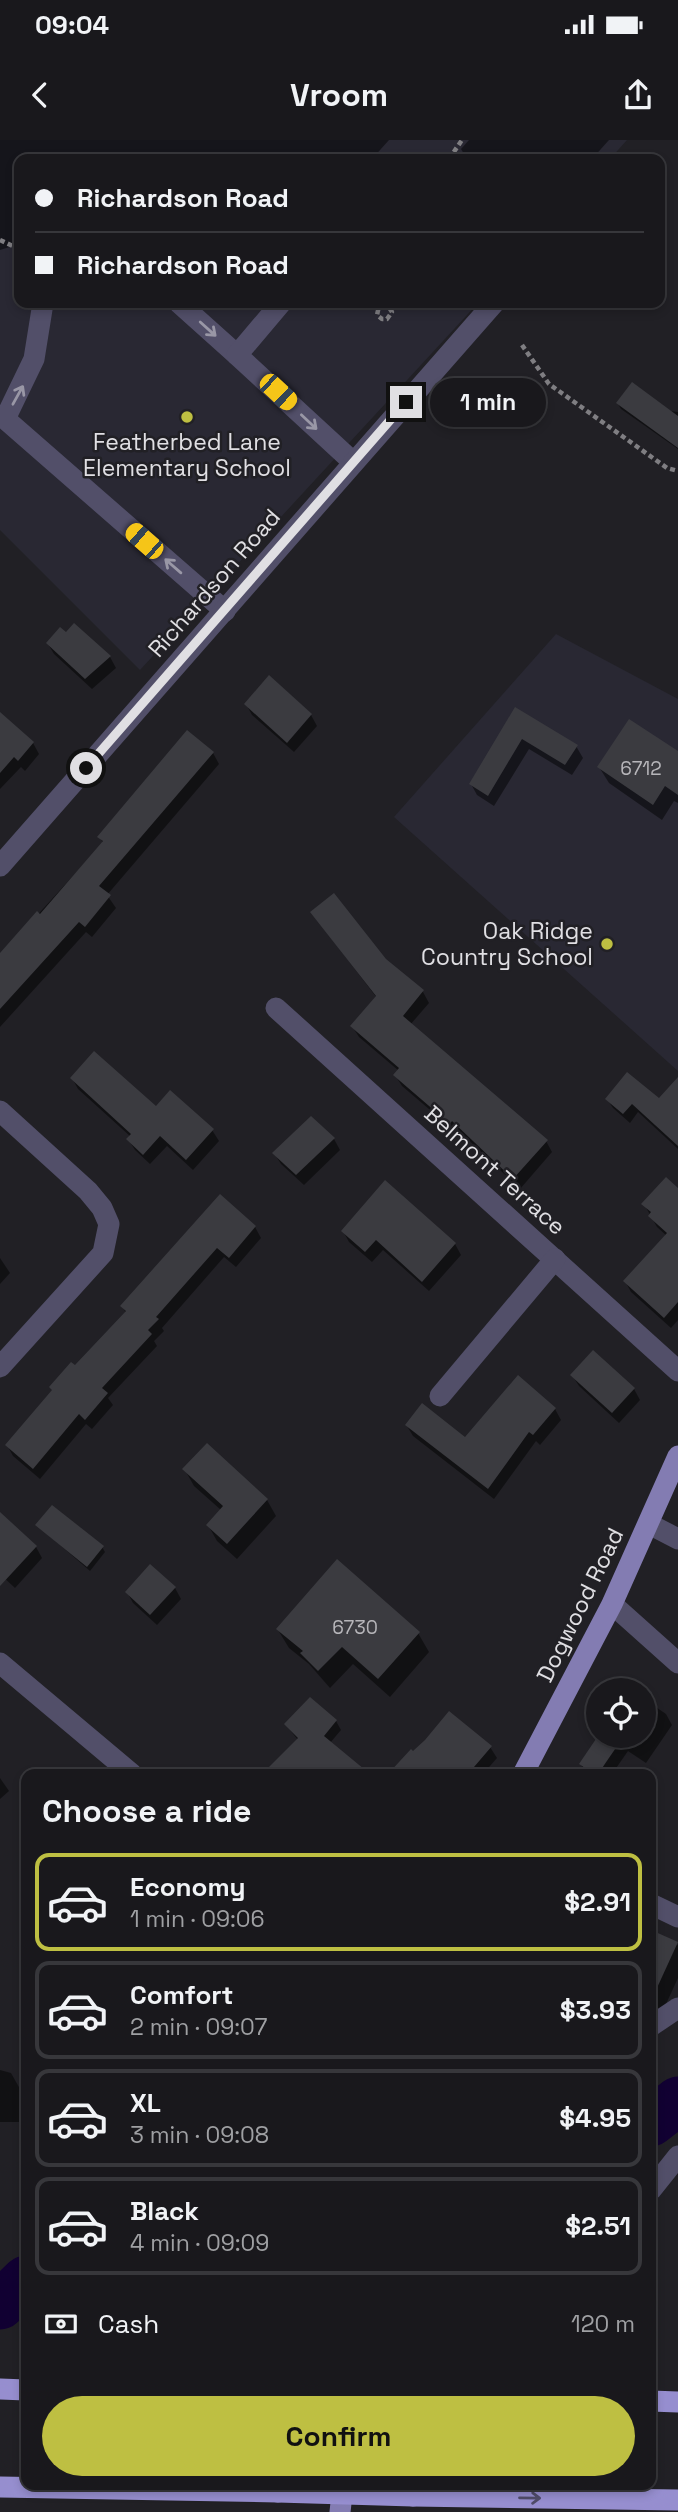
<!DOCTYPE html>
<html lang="en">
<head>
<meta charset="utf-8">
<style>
	:root { --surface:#19181c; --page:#222125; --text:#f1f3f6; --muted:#9fa0a3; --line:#37373b; --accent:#bebf42 }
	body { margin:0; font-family:"Space Grotesk",sans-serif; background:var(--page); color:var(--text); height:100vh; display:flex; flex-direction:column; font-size:26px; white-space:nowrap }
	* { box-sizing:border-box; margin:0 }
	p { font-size:23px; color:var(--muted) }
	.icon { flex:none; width:38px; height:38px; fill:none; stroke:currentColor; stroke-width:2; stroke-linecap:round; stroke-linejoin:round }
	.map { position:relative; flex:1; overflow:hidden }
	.sheet { position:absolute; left:21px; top:1629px; width:635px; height:721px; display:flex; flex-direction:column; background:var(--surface); border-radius:14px; box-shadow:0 4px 10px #0003,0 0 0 2px var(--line) }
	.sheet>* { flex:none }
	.guide { position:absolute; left:14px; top:14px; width:651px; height:154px; border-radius:14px; box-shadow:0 4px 10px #0003,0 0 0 2px var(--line); display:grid; align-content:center; height:154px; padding:0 21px; background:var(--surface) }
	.controls { position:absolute; left:586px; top:1538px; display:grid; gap:14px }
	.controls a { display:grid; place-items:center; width:70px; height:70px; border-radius:50%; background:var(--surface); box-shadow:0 4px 10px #0003,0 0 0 2px var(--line); font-size:35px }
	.end { position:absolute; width:32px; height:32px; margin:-16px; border:9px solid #e0dfe3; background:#111; box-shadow:0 0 0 4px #111 }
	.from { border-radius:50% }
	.bubble { position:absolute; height:49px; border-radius:24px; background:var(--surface); box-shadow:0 4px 10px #0003,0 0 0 2px var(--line); font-size:23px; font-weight:600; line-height:49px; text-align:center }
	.car { position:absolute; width:21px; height:42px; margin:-21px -10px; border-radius:9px; box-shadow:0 0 5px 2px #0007; background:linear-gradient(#f5c518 24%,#345 0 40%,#f5c518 0 76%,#345 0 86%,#f5c518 0) }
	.guide b { display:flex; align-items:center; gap:24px; height:66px; font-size:26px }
	.guide b+b { border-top:2px solid var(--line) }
	.guide i { width:18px; height:18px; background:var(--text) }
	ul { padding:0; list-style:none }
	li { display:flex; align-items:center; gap:21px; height:98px; margin:0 14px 10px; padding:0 7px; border:4px solid var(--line); border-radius:14px }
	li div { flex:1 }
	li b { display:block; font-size:26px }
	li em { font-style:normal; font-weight:600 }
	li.current { border-color:var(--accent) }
	li>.icon { width:63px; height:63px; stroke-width:1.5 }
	h2 { padding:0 21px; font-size:32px; line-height:84px }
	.pay { display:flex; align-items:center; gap:18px; height:77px; padding:0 21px; font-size:26px }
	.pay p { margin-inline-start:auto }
	.button { display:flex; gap:14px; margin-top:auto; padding:14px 21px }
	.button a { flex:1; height:80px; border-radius:42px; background:var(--accent); color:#111; font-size:28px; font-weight:600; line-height:80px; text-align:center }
	.status { display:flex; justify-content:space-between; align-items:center; height:49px; padding:0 35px; background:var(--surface); direction:ltr }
	.status svg { height:19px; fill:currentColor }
	header { display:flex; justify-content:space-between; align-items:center; height:91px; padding:0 21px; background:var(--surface); font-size:32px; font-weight:600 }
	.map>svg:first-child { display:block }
	.built { fill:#292833 }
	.shadow { fill:#0007 }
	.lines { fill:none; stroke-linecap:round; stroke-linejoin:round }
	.river { stroke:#110032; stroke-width:49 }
	.building { fill:#3b3b40 }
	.path { stroke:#7f7e82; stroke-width:4.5; stroke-dasharray:5 3.5; stroke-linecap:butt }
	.minor { stroke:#524f69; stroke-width:21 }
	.major { stroke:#837cb2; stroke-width:21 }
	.highway { stroke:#968ecf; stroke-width:21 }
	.highway-bridge { stroke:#968ecf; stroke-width:21 }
	.oneway { stroke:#9997a6 }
	.oneway2 { stroke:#504c69 }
	.route { stroke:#e0dfe3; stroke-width:9 }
	.poi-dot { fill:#bebf42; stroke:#212025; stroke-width:2.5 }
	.labels { text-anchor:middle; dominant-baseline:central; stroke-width:5; stroke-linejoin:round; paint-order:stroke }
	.number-label { font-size:19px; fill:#b7b6ba }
	.poi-label { font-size:23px; fill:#e0dfe3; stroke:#212025 }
	.street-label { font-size:23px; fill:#e0dfe3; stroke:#212025 }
</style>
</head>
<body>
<div class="status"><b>09:04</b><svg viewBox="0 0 49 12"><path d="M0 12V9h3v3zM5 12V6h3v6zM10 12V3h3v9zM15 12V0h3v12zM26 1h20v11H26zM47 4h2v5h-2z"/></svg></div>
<header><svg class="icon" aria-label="back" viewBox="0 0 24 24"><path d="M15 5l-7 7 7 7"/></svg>Vroom<svg class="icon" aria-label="share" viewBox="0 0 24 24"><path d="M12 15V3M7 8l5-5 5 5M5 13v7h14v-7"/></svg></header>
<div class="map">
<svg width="678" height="2372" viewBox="0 0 678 2372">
	<rect width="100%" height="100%" fill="#212025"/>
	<!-- built -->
	<g class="built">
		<polygon points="0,0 627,0 610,19 19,19 19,163 478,163 140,530 0,390"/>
		<polygon points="556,494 678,559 678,931 394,677"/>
	</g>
	<!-- shadow -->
	<g class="shadow">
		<polygon points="0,0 389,0 372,19 19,19 19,104 0,110"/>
		<polygon points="469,0 609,0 592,19 467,19 461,9"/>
		<polygon points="618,264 678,272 678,309 621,269"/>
		<polygon points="74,485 110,517 116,528 92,549 54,514 48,504 66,494"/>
		<polygon points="246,564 311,575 317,586 294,612 252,575"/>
		<polygon points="516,570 576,606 583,618 572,635 529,609 494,666 477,655 471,644"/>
		<polygon points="0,575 33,603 39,614 25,631 21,627 0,649"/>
		<polygon points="213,613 219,624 107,755 116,768 92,797 86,792 0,887 0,816 103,703 100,697"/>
		<polygon points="678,613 678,663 674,661 662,680 609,643 599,627"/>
		<polygon points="312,773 385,820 423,852 429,863 410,885 546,1001 552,1012 520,1049 459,991 457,993 402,946 395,935 399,931 359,897 352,886 377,858"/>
		<polygon points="72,938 212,990 219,1001 193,1030 167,1006 150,1024 135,1010 128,999 131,997 78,949"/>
		<polygon points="678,957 678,1009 638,972 630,983 613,968 607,959 659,960"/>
		<polygon points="334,999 340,1010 304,1045 281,1024 274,1013"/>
		<polygon points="678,1051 678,1106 657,1087 644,1064"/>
		<polygon points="220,1057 255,1087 261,1098 236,1127 224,1117 162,1188 164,1191 154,1201 157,1206 108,1258 113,1265 92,1289 86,1284 40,1339 13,1316 7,1305 126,1173 122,1166"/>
		<polygon points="343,1091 455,1104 461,1115 429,1151 383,1110 372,1122 349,1102"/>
		<polygon points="0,1118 10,1133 0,1144"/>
		<polygon points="625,1141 678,1143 678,1180 671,1188 631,1152"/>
		<polygon points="572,1235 634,1249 640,1260 619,1283 579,1246"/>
		<polygon points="518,1238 555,1269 561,1280 540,1305 536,1301 494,1359 413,1296 407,1286 466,1300"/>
		<polygon points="185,1330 267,1360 276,1376 237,1419 217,1401 208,1385 221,1370 194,1346"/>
		<polygon points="0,1379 36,1407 42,1418 15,1448 0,1434"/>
		<polygon points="37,1385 102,1407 105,1412 90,1431"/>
		<polygon points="175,1448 181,1459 157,1485 133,1463 127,1452"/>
		<polygon points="278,1490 418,1493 429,1512 390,1557 353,1524 330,1548 309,1524 289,1508"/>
		<polygon points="644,1559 666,1574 672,1585 646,1623 628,1611 612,1634 587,1634 581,1625 600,1596 644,1596"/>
		<polygon points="336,1581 341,1590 330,1603 356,1629 351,1634 266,1634 298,1600 286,1585"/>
		<polygon points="490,1607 497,1618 483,1634 468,1634 436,1608"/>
		<polygon points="0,1638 9,1651 0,1659"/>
		<polygon points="651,1792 678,1805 678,1838 655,1888 651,1887"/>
		<polygon points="0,1930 11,1933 20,1949 20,1982 0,1982"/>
	</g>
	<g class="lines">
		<!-- river -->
		<g class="river">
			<polyline points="651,1982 678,1961"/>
			<polyline points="0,2165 26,2140"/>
		</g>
	</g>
	<!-- building -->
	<g class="building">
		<polygon points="632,242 678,276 678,308 616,263"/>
		<polygon points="74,483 111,516 85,539 46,503 60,487 66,492"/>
		<polygon points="269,535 312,574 287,603 244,564"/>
		<polygon points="515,567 578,605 565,625 522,599 488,656 469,644"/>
		<polygon points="0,572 34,602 18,621 14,617 0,633"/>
		<polygon points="629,579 678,611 678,655 665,646 653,665 597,627"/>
		<polygon points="187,590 214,612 99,746 111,755 85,787 79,782 0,869 0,813 37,771 40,774 103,701 97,697"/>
		<polygon points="334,753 386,819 424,850 403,876 548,1000 513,1039 452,981 450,984 393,935 399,928 350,886 376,856 310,772"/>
		<polygon points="94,911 156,966 170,950 214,989 186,1020 160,996 143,1015 126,999 131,994 70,938"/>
		<polygon points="627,932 659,958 678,937 678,1006 632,964 623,974 605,959"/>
		<polygon points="311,976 335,998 296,1035 272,1013"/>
		<polygon points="666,1037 678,1048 678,1162 664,1178 623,1141 667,1093 648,1076 651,1072 641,1064"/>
		<polygon points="385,1040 456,1103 422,1142 376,1100 365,1112 341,1091"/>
		<polygon points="220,1054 256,1086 229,1118 217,1108 156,1177 159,1179 148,1190 152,1194 102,1248 108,1253 85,1280 79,1274 33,1329 5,1305 52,1250 49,1247 71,1222 75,1225 126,1171 120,1166"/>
		<polygon points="593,1210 635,1248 612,1273 570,1235"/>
		<polygon points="518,1235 556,1268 533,1295 529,1292 488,1349 405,1285 422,1263 465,1297"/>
		<polygon points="207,1303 268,1359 227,1404 206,1385 223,1366 182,1329"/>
		<polygon points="52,1365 104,1406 87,1427 35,1385"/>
		<polygon points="0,1372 37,1406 0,1446"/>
		<polygon points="337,1419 420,1492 378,1539 342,1507 318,1531 300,1513 303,1511 276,1489"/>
		<polygon points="150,1424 176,1447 150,1475 125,1452"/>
		<polygon points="310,1557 337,1580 324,1596 370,1634 262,1634 298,1598 284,1584"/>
		<polygon points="449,1571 492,1606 468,1634 388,1634 411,1609 413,1611 425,1600"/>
		<polygon points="598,1596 624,1596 598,1634 594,1634 579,1624"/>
		<polygon points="651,1790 678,1802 651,1861"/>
	</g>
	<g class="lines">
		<!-- path -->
		<g class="path">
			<polyline points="449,19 462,0"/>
			<polyline points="0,100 19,109"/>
			<polyline points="375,163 379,166 377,175 382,179 387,179 392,172 386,163"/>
			<polyline points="522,205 549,244 667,328 678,331"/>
		</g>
		<!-- minor -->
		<g class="minor">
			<polyline points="43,163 34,219 5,279 225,471"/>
			<polyline points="179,163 237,215"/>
			<polyline points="281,163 237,215 353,322"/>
			<polyline points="0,726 494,163"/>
			<polyline points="276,868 678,1231"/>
			<polyline points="0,971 88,1051 102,1068 109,1084 103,1113 0,1227"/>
			<polyline points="440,1256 555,1119"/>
			<polyline points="649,1384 678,1399"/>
			<polyline points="612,1464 678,1523"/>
			<polyline points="0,1523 132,1634"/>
			<polyline points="651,1764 678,1777"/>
			<polyline points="651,1886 678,1868"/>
			<polyline points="651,2050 678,2016"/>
		</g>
		<!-- major -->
		<g class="major">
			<polyline points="523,1634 612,1464 678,1316"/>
			<polyline points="340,2372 343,2345"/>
		</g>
		<!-- highway -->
		<g class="highway">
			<polyline points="0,2249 26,2250"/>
			<polyline points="651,2261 678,2262"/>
			<polyline points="0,2347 278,2352"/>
			<polyline points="413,2356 678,2360"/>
		</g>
		<!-- highway-bridge -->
		<polyline class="highway-bridge" points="278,2352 413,2356"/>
	</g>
	<!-- one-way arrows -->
	<defs><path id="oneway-shaft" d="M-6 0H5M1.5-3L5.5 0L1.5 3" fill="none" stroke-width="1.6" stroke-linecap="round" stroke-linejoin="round" transform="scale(1.75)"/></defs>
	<g class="oneway">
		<use href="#oneway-shaft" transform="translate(208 189) rotate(42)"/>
		<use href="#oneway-shaft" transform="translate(18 255) rotate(-61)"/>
		<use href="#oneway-shaft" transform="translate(309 282) rotate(43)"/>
		<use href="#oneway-shaft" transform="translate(173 426) rotate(-139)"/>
	</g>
	<use class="oneway2" href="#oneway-shaft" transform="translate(530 2358) rotate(1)"/>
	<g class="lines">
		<!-- route -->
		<polyline class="route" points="86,628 406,262"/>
	</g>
	<!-- markers -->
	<g class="poi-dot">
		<circle cx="187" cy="277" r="7"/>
		<circle cx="607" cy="804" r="7"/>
	</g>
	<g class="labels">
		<!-- number labels -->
		<g class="number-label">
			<text x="641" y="628">6712</text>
			<text x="355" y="1487">6730</text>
		</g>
		<!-- poi labels -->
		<g class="poi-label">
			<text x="187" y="302">Featherbed Lane<tspan x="187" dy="26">Elementary School</tspan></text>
			<text x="593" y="791" text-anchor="end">Oak Ridge<tspan x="593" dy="26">Country School</tspan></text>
		</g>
		<!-- street labels -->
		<g class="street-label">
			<text transform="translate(214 443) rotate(-49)">Richardson Road</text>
			<text transform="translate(495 1030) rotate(42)">Belmont Terrace</text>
			<text transform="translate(580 1465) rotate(-64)">Dogwood Road</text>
		</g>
	</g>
</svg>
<div class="controls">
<a><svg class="icon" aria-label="locate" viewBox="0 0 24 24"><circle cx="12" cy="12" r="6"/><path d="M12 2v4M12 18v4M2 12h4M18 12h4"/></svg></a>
</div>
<i class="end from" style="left:86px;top:628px"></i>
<i class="end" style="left:406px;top:262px"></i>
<div class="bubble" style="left:430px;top:238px;width:116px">1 min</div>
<i class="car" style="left:278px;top:252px;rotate:133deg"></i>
<i class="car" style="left:144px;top:401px;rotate:311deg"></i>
<div class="guide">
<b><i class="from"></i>Richardson Road</b>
<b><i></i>Richardson Road</b>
</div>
<section class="sheet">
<h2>Choose a ride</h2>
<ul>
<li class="current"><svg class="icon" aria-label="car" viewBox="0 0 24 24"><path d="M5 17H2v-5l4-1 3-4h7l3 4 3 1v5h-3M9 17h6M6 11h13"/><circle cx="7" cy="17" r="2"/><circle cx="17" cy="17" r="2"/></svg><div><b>Economy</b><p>1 min · 09:06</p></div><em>$2.91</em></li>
<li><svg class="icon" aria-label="car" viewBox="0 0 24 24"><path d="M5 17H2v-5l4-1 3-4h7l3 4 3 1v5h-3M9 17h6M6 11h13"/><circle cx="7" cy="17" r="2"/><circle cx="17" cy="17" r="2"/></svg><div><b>Comfort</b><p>2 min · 09:07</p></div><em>$3.93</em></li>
<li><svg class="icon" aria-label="car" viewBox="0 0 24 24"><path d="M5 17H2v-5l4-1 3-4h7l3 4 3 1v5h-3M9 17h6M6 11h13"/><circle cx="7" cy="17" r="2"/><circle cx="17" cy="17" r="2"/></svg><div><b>XL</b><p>3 min · 09:08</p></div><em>$4.95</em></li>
<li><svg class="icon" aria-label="car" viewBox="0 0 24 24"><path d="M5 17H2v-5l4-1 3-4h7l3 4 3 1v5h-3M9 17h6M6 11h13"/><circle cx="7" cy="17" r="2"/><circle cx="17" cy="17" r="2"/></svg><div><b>Black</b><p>4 min · 09:09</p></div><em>$2.51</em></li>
</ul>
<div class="pay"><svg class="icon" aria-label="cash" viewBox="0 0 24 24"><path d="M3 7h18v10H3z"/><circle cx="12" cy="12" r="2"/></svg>Cash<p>120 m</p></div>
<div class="button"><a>Confirm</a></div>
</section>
</div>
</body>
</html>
